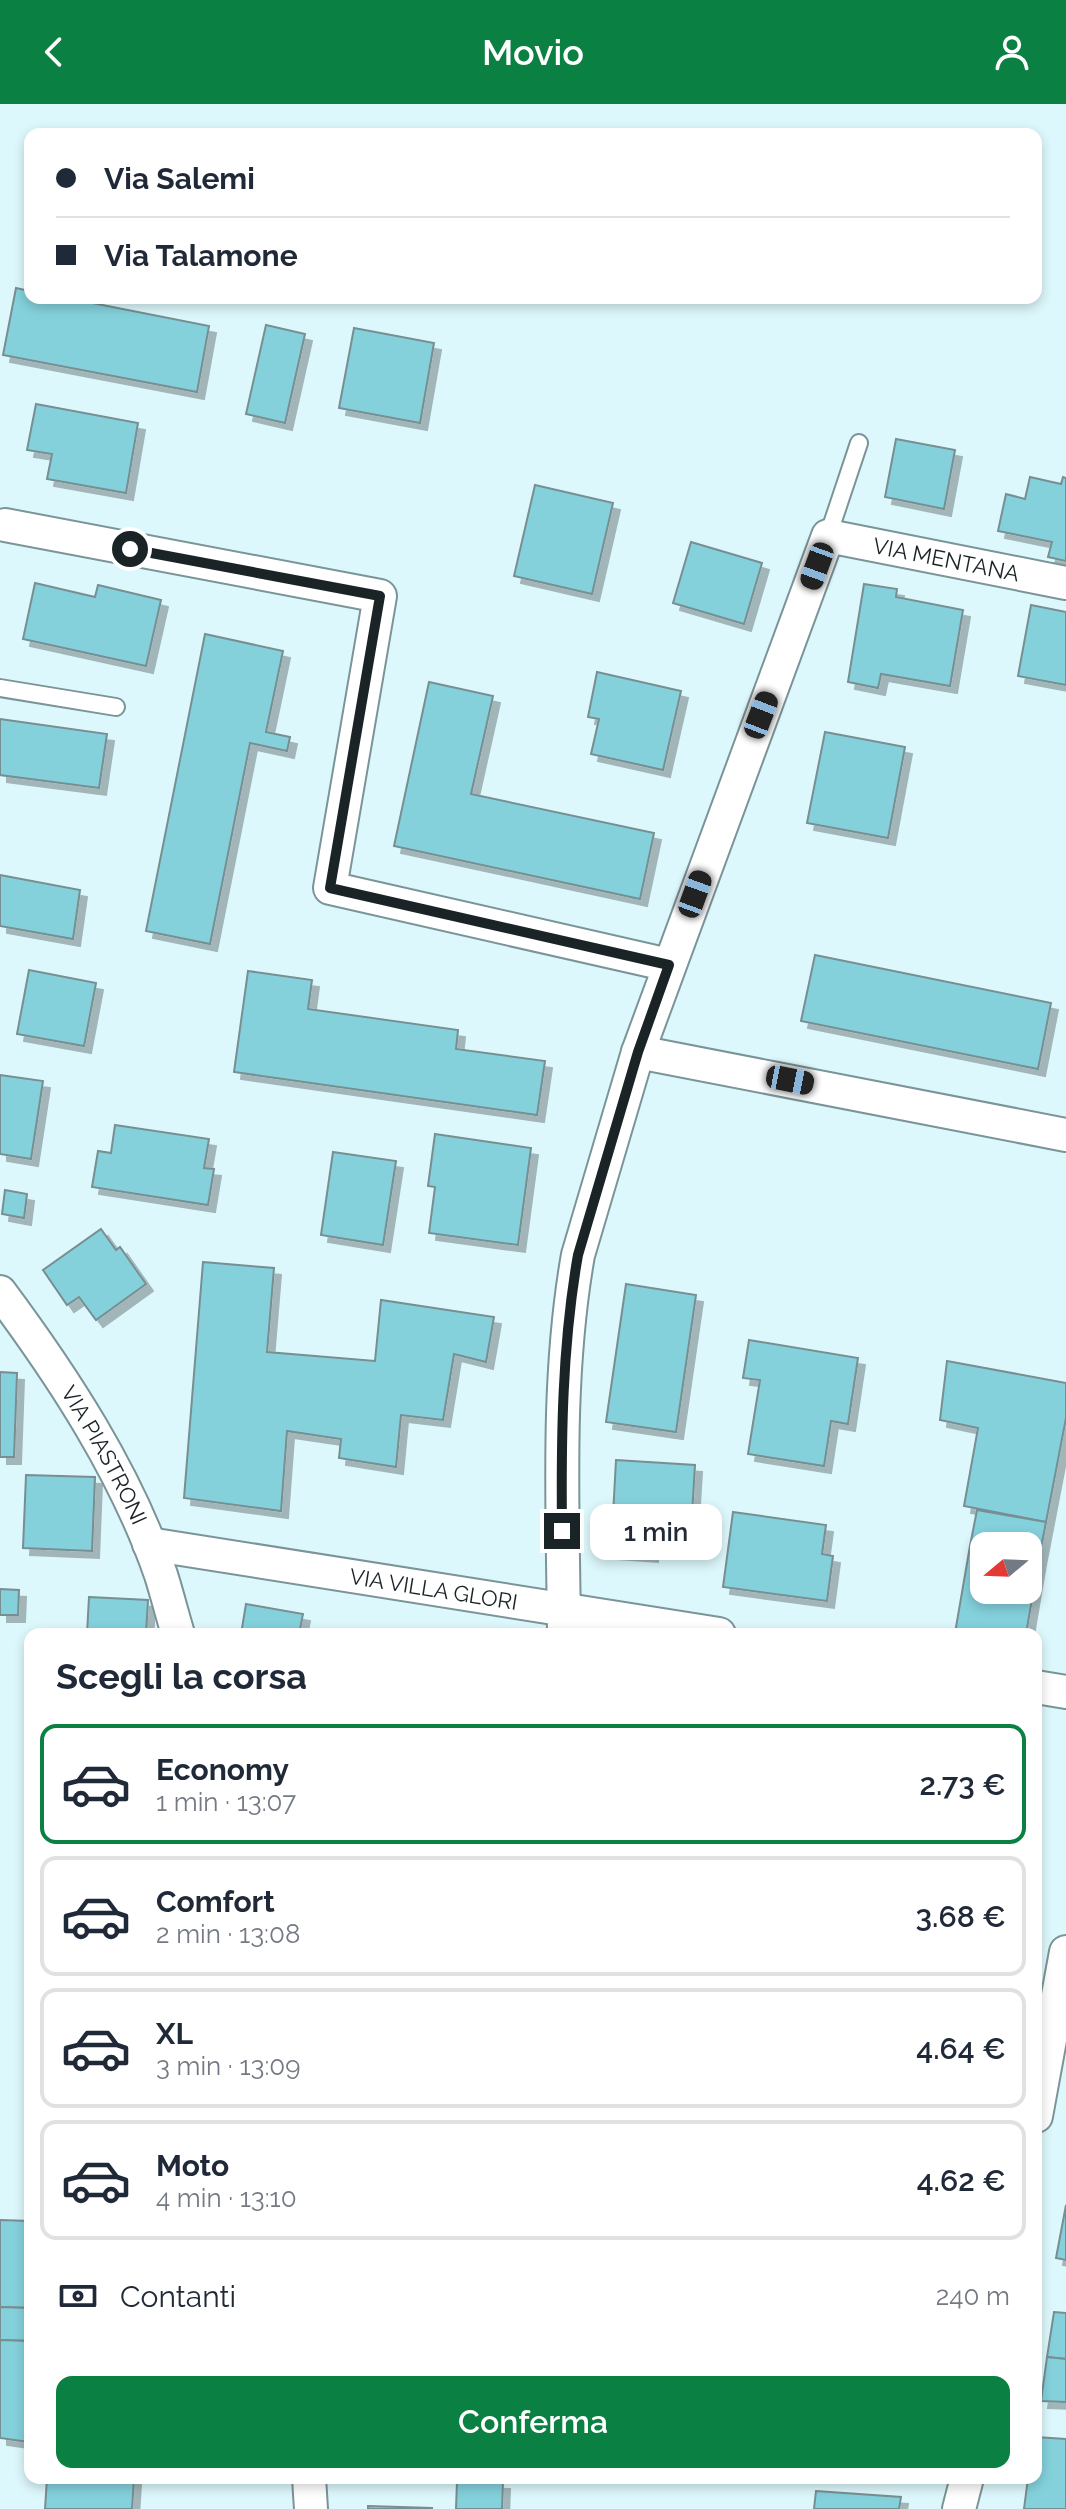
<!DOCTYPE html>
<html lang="it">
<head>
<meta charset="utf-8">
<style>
	:root { --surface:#fff; --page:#f6f6f7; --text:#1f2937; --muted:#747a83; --line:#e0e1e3; --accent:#0b8043 }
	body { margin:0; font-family:Raleway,sans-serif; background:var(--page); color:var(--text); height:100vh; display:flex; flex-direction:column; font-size:30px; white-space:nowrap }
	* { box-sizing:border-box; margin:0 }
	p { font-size:26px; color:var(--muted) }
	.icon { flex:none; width:44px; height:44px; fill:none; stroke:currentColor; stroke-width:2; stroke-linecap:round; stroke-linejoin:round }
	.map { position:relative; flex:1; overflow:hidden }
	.details { position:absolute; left:24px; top:1524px; width:1018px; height:856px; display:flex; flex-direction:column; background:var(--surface); border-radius:16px; box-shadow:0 4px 12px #0003 }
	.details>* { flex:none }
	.guide { position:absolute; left:24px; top:24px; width:1018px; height:176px; border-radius:16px; box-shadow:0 4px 12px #0003; display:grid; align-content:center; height:176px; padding:0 32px; background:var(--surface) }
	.needle { width:52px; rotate:251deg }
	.tools { position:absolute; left:970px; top:1428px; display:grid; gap:16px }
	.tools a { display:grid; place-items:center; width:72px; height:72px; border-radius:16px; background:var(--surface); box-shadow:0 4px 12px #0003; font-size:40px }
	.end { position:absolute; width:36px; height:36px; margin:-18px; border:10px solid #1a2426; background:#fff; box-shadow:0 0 0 4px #fff }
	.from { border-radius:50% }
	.bubble { position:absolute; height:56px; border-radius:16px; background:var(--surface); box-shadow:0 4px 12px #0003; font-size:26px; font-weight:600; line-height:56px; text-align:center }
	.car { position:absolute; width:24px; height:48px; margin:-24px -12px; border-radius:10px; box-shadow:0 0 6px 2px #0007; background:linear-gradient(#222 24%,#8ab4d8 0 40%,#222 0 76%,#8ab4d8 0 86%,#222 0) }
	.guide b { display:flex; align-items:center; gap:28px; height:76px; font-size:30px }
	.guide b+b { border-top:2px solid var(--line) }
	.guide i { width:20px; height:20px; background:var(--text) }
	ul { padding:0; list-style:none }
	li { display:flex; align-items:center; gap:24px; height:120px; margin:0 16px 12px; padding:0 16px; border:4px solid var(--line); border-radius:16px }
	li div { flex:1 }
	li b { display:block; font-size:30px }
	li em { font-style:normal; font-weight:600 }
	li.selected { border-color:var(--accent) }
	li>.icon { width:72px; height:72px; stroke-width:1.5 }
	h2 { padding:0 32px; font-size:36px; line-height:96px }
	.pay { display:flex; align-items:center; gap:20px; height:88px; padding:0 32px; font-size:30px }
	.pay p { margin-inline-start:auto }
	.action { display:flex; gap:16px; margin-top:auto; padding:16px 32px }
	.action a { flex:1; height:92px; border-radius:16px; background:var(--accent); color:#fff; font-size:32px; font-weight:600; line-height:92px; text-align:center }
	header { display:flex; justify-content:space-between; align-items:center; height:104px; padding:0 32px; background:var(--accent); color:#fff; font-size:36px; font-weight:600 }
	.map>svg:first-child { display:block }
	.building { fill:#84d1dc; stroke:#778f93; stroke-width:2; filter:url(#shadow) }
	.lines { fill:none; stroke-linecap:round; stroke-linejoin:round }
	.lane-casing { stroke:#7b9498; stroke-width:20 }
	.street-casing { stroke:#7b9498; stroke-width:36 }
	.lane { stroke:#fff; stroke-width:16 }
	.street { stroke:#fff; stroke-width:32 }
	.route { stroke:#1a2426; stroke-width:10 }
	.labels { text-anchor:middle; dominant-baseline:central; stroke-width:6; stroke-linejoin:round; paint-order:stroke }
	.street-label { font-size:22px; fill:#1a2426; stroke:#ddf8fc }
</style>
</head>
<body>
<header><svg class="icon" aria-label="back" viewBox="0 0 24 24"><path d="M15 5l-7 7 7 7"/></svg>Movio<svg class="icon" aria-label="person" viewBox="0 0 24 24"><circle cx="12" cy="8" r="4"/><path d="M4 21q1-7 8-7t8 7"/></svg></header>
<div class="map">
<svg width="1066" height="2405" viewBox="0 0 1066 2405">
	<defs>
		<filter id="shadow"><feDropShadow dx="7" dy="7" stdDeviation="0" flood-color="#0004"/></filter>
	</defs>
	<rect width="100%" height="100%" fill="#ddf8fc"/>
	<!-- building -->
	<g class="building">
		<polygon points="16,184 30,187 30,194 67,194 209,222 197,288 3,251"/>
		<polygon points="266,221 305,230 285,319 246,310"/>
		<polygon points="354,224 434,239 420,319 339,304"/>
		<polygon points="36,300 138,319 126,389 47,375 52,350 27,346"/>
		<polygon points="896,335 955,346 944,405 885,393"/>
		<polygon points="1030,373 1061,380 1063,373 1066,374 1066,457 1048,453 1052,438 998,427 1006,390 1025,395"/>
		<polygon points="535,381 613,399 592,490 514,472"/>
		<polygon points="691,438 762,459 744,520 673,499"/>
		<polygon points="35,479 95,493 98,481 161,496 146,562 23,535"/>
		<polygon points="864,480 897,485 896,493 963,506 950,582 881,570 878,584 848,578"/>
		<polygon points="1031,501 1066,508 1066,581 1018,572"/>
		<polygon points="205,530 283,547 266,628 290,633 287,647 250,639 210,840 146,827"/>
		<polygon points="597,568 681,587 663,666 591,650 599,615 588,613"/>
		<polygon points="429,578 493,592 471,690 654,729 640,795 394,742"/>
		<polygon points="0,615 107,630 99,684 0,671"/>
		<polygon points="825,628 905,643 888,734 807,719"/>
		<polygon points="0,771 80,786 73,835 0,822"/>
		<polygon points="815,851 1051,899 1038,965 801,917"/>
		<polygon points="29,866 96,879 84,942 17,930"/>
		<polygon points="248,867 312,876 308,905 458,926 456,945 545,957 537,1011 234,968"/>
		<polygon points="0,971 43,977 31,1055 0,1050"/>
		<polygon points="115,1021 209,1035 204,1064 214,1065 208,1101 92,1083 98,1047 111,1049"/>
		<polygon points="435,1030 531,1044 518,1141 429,1129 435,1083 428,1082"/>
		<polygon points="333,1048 396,1057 383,1141 321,1131"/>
		<polygon points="5,1086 27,1090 24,1114 2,1110"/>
		<polygon points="101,1125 116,1146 120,1143 146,1180 96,1216 79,1193 67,1201 43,1166"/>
		<polygon points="203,1158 274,1164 267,1248 375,1257 381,1196 494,1213 486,1258 454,1250 443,1316 401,1311 396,1363 339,1354 341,1335 287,1327 281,1407 184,1394"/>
		<polygon points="626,1180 696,1191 676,1328 606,1318"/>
		<polygon points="749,1236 858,1254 848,1320 831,1317 824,1362 748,1350 760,1276 743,1274"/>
		<polygon points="947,1257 1066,1279 1066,1314 1046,1418 964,1402 978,1324 940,1316"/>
		<polygon points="0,1268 17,1269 14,1353 0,1353"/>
		<polygon points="616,1356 695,1361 690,1443 652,1441 651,1451 611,1448"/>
		<polygon points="26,1371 95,1373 92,1447 23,1444"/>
		<polygon points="977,1406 1046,1418 1039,1454 1028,1452 1028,1442 984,1442 984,1444 970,1442"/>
		<polygon points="733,1408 826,1421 822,1450 833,1452 827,1497 723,1483"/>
		<polygon points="970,1442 984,1444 984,1486 1028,1486 1028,1452 1039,1454 1026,1530 955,1529"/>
		<polygon points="0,1485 19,1486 18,1511 0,1511"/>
		<polygon points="89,1493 148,1496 146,1530 87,1530"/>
		<polygon points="246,1500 303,1510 299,1530 241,1530"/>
		<polygon points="1066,2101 1066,2156 1056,2154"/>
		<polygon points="0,2116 30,2117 30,2204 0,2203"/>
		<polygon points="0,2203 30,2204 30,2237 0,2236"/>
		<polygon points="1054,2208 1066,2209 1066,2255 1047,2253"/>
		<polygon points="0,2236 30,2237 29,2338 0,2334"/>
		<polygon points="1047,2253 1066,2255 1066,2298 1041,2297"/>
		<polygon points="1036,2333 1066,2335 1066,2405 1024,2405 1028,2374 1036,2374"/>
		<polygon points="47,2374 134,2374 132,2405 45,2405"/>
		<polygon points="457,2377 503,2378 502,2405 456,2405"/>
		<polygon points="816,2387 901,2393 899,2405 814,2405"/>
		<polygon points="368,2402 432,2404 432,2405 368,2405"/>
	</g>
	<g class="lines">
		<defs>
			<g id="lane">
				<polyline points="828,432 859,339"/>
				<polyline points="0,584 116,603"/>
			</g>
			<g id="street">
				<polyline points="5,421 380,492 330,784 669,861"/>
				<polyline points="638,948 1066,1031"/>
				<path id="s1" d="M0 1188C64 1274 126 1369 161 1471 167 1490 172 1510 178 1530"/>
				<path id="s2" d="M149 1440 719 1530"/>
				<path id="s3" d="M564 1530C563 1404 556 1275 578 1151L638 948 828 432 1066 479"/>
				<polyline points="1036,1583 1066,1588"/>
				<polyline points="1036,2012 1066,1848"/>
				<polyline points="309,2374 311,2405"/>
				<polyline points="959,2405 967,2374"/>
			</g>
		</defs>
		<!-- lane casing -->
		<use href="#lane" class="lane-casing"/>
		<!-- street casing -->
		<use href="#street" class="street-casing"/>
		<!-- lane -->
		<use href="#lane" class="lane"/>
		<!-- street -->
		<use href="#street" class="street"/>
	</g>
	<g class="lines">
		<!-- route -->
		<path class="route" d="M130 445 380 492 330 784 669 861 638 948 578 1151C562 1241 561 1336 562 1427"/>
	</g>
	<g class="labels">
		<!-- street labels -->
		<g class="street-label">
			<text stroke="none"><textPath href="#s3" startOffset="1262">VIA MENTANA</textPath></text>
			<text stroke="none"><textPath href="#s1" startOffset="194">VIA PIASTRONI</textPath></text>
			<text stroke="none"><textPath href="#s2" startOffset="288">VIA VILLA GLORI</textPath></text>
		</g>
	</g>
</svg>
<div class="tools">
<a><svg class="needle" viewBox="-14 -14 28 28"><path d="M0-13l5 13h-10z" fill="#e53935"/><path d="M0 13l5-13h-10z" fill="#747a83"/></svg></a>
</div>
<i class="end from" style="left:130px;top:445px"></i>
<i class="end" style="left:562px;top:1427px"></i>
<div class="bubble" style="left:590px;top:1400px;width:132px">1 min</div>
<i class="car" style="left:817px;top:462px;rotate:200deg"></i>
<i class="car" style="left:761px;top:611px;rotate:21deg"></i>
<i class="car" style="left:695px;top:790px;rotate:20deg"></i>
<i class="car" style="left:790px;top:976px;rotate:101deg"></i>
<div class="guide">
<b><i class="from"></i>Via Salemi</b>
<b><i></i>Via Talamone</b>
</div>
<section class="details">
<h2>Scegli la corsa</h2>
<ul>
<li class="selected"><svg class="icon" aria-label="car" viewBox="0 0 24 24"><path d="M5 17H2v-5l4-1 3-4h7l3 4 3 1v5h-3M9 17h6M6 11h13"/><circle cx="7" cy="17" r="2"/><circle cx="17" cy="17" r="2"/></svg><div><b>Economy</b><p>1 min · 13:07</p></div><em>2.73 €</em></li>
<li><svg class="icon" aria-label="car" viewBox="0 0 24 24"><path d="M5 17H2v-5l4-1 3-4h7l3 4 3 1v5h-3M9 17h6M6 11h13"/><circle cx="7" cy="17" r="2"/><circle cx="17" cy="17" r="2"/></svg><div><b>Comfort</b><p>2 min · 13:08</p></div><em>3.68 €</em></li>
<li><svg class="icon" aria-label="car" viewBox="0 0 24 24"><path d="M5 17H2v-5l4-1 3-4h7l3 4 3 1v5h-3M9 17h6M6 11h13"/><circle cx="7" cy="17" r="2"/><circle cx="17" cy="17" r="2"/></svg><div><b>XL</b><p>3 min · 13:09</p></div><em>4.64 €</em></li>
<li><svg class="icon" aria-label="car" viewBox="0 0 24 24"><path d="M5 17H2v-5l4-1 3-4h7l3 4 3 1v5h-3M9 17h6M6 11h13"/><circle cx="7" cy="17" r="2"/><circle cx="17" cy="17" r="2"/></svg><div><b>Moto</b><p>4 min · 13:10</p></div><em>4.62 €</em></li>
</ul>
<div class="pay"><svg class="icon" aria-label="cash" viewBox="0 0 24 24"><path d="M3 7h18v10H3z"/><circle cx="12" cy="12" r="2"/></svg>Contanti<p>240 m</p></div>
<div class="action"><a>Conferma</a></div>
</section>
</div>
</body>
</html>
